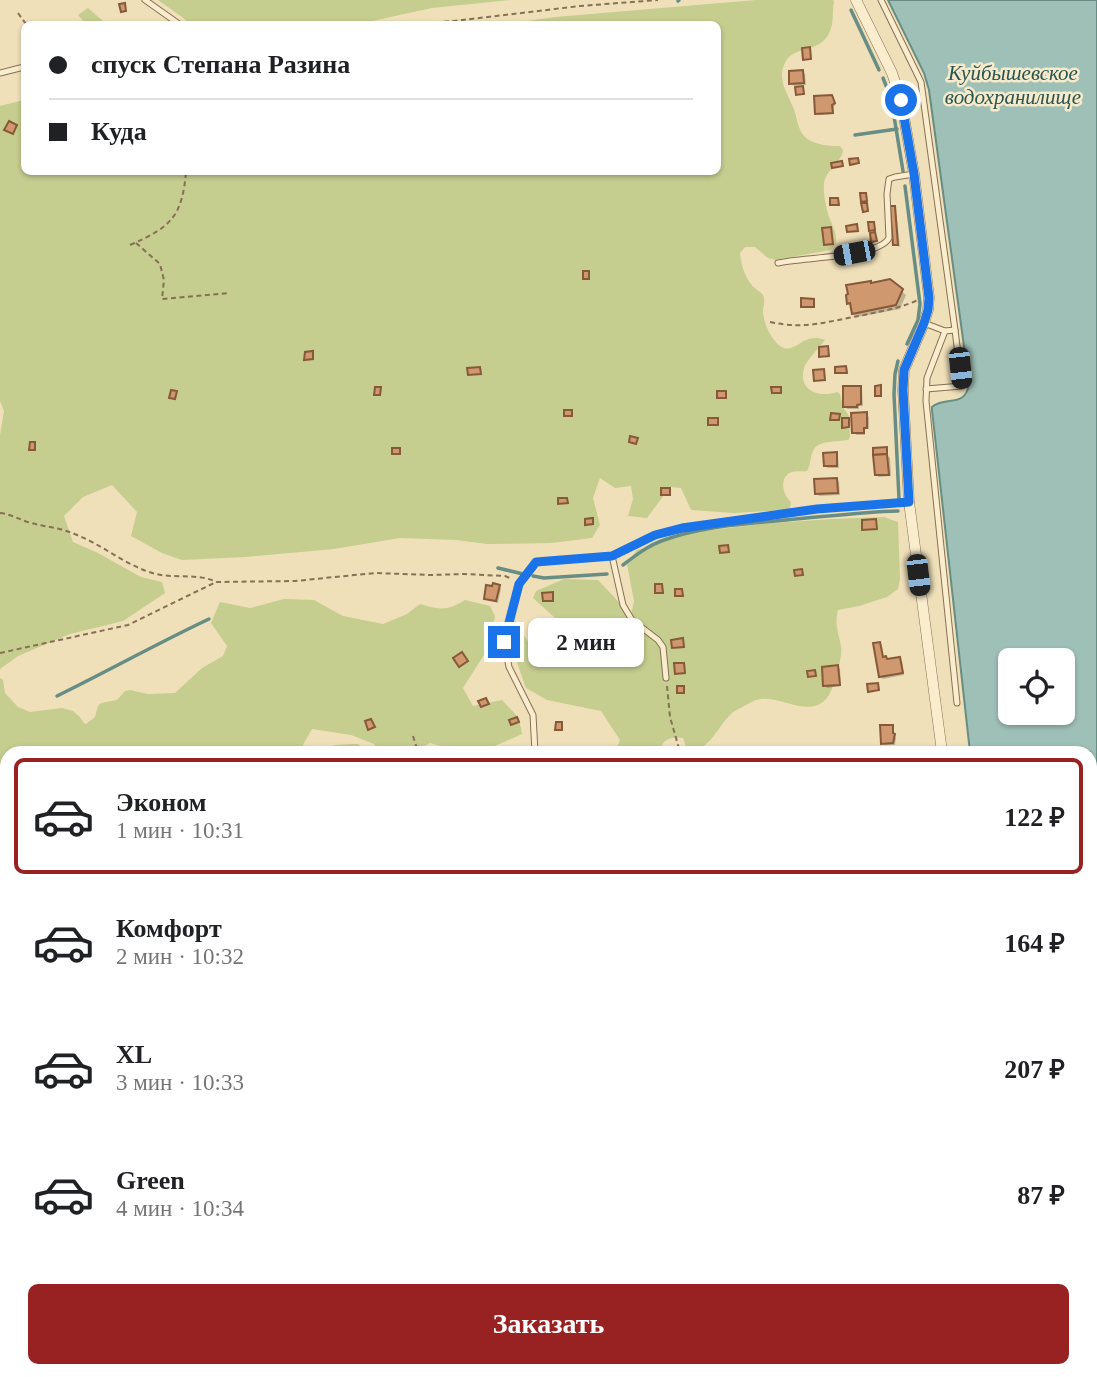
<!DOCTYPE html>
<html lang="ru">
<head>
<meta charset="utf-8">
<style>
	:root { --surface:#fff; --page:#f6f6f6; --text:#202124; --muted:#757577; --line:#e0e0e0; --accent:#982222 }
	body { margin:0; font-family:"Times New Roman",serif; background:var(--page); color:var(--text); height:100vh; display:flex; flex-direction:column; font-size:26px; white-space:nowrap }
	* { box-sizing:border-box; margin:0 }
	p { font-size:23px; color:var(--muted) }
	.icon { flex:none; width:38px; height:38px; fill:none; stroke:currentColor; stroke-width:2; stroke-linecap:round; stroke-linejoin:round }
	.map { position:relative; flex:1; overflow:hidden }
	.panel { position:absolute; left:0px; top:746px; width:1097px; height:632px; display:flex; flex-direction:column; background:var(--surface); border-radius:21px 21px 0 0; box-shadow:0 2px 5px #0004 }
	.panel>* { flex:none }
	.hud { position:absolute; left:21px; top:21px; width:700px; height:154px; border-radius:10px; box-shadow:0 2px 5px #0004; display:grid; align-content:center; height:154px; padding:0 28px; background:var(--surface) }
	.fabs { position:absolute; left:998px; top:648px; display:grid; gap:14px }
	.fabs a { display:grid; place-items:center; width:77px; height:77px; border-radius:10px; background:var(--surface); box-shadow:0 2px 5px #0004; font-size:35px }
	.end { position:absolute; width:32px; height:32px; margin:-16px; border:9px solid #1a73e8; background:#fff; box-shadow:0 0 0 4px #fff }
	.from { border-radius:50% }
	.bubble { position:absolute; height:49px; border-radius:10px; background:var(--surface); box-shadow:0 2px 5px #0004; font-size:23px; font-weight:700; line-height:49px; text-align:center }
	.car { position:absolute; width:21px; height:42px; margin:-21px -10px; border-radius:9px; box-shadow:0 0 5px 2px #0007; background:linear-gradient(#222 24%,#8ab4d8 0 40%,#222 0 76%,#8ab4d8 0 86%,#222 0) }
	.hud b { display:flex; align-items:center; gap:24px; height:66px; font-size:26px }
	.hud b+b { border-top:2px solid var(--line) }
	.hud i { width:18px; height:18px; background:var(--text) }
	ul { padding:12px 0 0; list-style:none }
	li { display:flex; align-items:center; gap:21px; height:116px; margin:0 14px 10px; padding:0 14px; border:4px solid transparent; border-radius:10px }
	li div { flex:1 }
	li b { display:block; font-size:26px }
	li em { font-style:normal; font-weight:700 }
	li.current { border-color:var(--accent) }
	li>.icon { width:63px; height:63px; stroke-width:1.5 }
	.button { display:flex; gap:14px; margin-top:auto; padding:14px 28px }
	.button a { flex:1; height:80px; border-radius:10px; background:var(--accent); color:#fff; font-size:28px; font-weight:700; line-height:80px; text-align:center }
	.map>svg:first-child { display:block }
	.green { fill:#c5cd8f }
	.water { fill:#9fc0b6; stroke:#678d84; stroke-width:2; fill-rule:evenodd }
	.shadow { fill:#0003 }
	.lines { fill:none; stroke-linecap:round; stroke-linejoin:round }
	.stream { stroke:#678d84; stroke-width:3.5 }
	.building { fill:#cf986e; stroke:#875939; stroke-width:2 }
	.lane-casing { stroke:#877054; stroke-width:7 }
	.street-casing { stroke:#877054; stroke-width:11 }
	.path { stroke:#877054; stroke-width:2; stroke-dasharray:5 3.5; stroke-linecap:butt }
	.lane { stroke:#faedce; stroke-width:5 }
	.street { stroke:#faedce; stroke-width:10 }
	.route { stroke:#1a73e8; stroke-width:9 }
	.labels { text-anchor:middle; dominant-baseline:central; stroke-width:5; stroke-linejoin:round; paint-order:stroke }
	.water-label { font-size:21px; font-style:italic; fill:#285553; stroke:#f6eaca }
</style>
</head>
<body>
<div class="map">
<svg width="1097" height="1377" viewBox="0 0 1097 1377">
	<rect width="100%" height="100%" fill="#efe0ba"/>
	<!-- green -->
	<g class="green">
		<polygon points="158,0 511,0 432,8 358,24 190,24 182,17"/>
		<path d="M756 0H833L834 2C832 10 834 20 831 28 823 55 796 44 786 61 776 78 787 92 793 107 797 116 797 129 805 137 813 145 829 146 840 146L843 150C841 164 826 170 824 183 823 194 826 207 829 217 833 227 837 233 836 244L830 250 775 260 768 258 755 247H745L740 253C741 264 744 275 751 284 754 289 760 291 763 295 766 301 763 306 763 311 763 323 773 344 784 348 798 352 803 332 825 340 820 346 805 363 804 368 798 391 819 398 837 392L840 394 843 407 849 416 850 437 848 440C838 442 820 440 814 449 810 455 811 465 807 471 801 472 793 470 788 474 779 481 784 496 791 502L790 508 785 510 734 513 691 510 681 488 670 487 647 518 628 516 633 499 631 486 615 488 600 478 593 498 600 525 592 538 551 543 487 544 456 540 400 538 334 549 246 557 182 560 162 553 131 536 137 512 112 485 83 497 64 516 73 542 98 553 141 577 162 582 165 593 123 621 70 634 18 656 0 669V435L4 411 0 401V106L24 100V172H718V24H507L555 17Z"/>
		<polygon points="88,8 104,22 119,21 124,24 85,24 85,23 78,15"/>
		<path d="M884 517 898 522 900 579 898 589 887 597 859 606 838 610C834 626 839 632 841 647 843 657 833 691 827 698 808 720 779 693 756 700 752 701 750 703 746 705 742 707 736 710 732 713 717 727 712 747 691 752L686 747 683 738C670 737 665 738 659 750L660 752H615L620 740 601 711 547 700 526 688 510 643 515 620 538 658 557 652 564 626 533 598 536 591 564 579 598 580 631 615 634 601 627 564 637 550 689 533 760 524 832 519Z"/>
		<path d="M284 599 314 600 343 616 383 624 407 614 420 604C439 610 448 611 465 600L490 606 495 616 487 650 463 688 473 706 502 700 519 718 522 734 481 752H460L430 743 419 749 418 752H378L374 744 351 735 312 729 299 752H7V1370H850L851 1377H0V678L3 680 5 693 18 707 30 712 62 708 73 711 79 716 84 723 86 724 95 717 98 706 101 703 117 700 125 691 130 690 148 694 175 693 202 668 223 656 227 646 211 623 220 602 250 608Z"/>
		<path d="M358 744 366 750 368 752H318C328 744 345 744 358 744Z"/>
	</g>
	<!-- water -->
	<path class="water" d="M888 0H1097V1377H1022L1023 1370H1090V752H970L932 410V407C945 395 966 409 969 383L929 90 924 73ZM1010 660H1062V712H1010Z"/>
	<!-- shadow -->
	<g class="shadow">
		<polygon points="803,72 805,74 806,85 800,86 803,89 804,94 798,95 797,86 794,86 791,83"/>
		<polygon points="834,101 836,104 834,107 834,114 819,115 816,113"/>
		<polygon points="894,208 896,210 900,247 895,245"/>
		<polygon points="890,281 906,295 900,309 857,317 853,313 852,306 849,303 872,284"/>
		<polygon points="860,387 862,390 863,406 859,406 859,409 847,409 845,406"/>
		<polygon points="866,414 869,417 869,429 865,429 865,435 856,435 854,432"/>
		<polygon points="836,454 838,456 839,468 828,468 825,466"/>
		<polygon points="887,455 890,458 891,476 879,477 876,475"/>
		<polygon points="837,479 839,482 840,495 819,496 817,493"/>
		<polygon points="499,586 501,589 498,603 488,600 485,598"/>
		<polygon points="880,644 882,646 884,659 888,661 899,659 902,661 904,675 883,679 881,677"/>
		<polygon points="838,667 840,669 841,686 827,688 825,685"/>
		<polygon points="892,726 894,729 894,736 896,738 895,745 885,745 882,743"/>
	</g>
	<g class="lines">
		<!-- stream -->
		<g class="stream">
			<polyline points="678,1 679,0"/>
			<polyline points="851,10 879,70"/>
			<polyline points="883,78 891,98 903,171"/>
			<polyline points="855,135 897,129"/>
			<polyline points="905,186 920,304 918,320 907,344"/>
			<polyline points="898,361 895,374 894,394 899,499"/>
			<path d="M623 565C636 555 649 545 664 540 702 526 746 524 786 520 823 517 860 512 898 511"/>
			<polyline points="498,568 523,574"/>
			<polyline points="533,576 544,578 607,574"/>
			<path d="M57 696C108 671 158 643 209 619"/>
		</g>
	</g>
	<!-- building -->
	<g class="building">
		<polygon points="125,3 126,11 121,12 119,4"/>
		<polygon points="810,47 811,59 803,60 802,48"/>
		<polygon points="803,70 804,83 789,84 789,71"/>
		<polygon points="803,86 804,94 796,95 795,87"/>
		<polygon points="832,95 835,103 832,105 833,113 815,114 814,96"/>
		<polygon points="9,121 17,125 13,134 4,130"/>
		<polygon points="858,158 859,163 850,165 849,159"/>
		<polygon points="842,161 843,166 832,168 831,163"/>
		<polygon points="860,193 866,193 867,201 861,202"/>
		<polygon points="830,198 838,198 839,205 830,205"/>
		<polygon points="861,203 867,203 868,211 863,212"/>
		<polygon points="890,206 895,206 898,245 893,245"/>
		<polygon points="868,222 874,222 875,230 869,231"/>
		<polygon points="857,224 858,231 847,232 846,226"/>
		<polygon points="831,227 833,244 824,245 822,228"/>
		<polygon points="875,232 877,241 871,242 870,233"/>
		<rect x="583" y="271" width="6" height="8"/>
		<polygon points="890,279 903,289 896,305 852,314 850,303 847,304 846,295 848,294 846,285 871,281 871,283"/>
		<polygon points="801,298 814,299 814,307 801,307"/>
		<polygon points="828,346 829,356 819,357 819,347"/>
		<polygon points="313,351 313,359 304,360 305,352"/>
		<polygon points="846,366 847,373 835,373 835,367"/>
		<polygon points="480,367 481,374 468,375 467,368"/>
		<polygon points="824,369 825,380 814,381 813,370"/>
		<polygon points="881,385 881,396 875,396 875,386"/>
		<polygon points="843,386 861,386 861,404 857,405 857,407 843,407"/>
		<polygon points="375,387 381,387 380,395 374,395"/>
		<polygon points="771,387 781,387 781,393 772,393"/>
		<polygon points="171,390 177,391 175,399 169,398"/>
		<rect x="717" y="391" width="9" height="7"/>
		<rect x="564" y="410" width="8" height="6"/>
		<polygon points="867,412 867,428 864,428 864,433 852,433 851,413"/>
		<polygon points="831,413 840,414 839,420 830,420"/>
		<rect x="708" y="418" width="10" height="7"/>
		<polygon points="842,418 849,418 849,427 842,428"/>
		<polygon points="630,436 638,438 636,444 629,442"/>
		<polygon points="30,442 35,442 35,450 29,450"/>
		<polygon points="887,447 887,454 873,455 873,448"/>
		<rect x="392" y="448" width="8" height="6"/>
		<polygon points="837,452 837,466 824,466 823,453"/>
		<polygon points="887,454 889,475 875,475 873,455"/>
		<polygon points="837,478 838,493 815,494 814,479"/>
		<rect x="661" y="488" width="9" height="7"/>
		<polygon points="558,498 567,498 568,503 558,504"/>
		<polygon points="593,518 593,524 585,525 585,519"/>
		<polygon points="876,519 877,529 862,530 862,520"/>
		<polygon points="728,545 729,552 720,553 719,546"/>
		<polygon points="802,569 803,575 795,576 794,570"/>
		<polygon points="493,583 500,585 496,601 484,599 486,585 492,586"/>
		<polygon points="655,584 662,584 663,593 655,593"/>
		<polygon points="675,589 682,589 683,596 675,596"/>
		<polygon points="553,592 553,601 543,601 542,593"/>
		<polygon points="638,633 641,643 633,645 630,634"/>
		<polygon points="683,638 684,647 672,648 671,640"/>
		<polygon points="539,640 547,641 547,655 539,655"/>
		<polygon points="880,642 883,657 886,656 887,659 900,657 903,673 879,677 873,643"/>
		<polygon points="462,652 468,661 459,667 453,658"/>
		<polygon points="674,663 684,663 685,673 675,674"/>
		<polygon points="838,665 840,685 823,686 822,667"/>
		<polygon points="815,670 816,676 808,677 807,671"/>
		<polygon points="878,683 879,690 868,692 867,684"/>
		<rect x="677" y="686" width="7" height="7"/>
		<polygon points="486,698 489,704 481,707 478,701"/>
		<polygon points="517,717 519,722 511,725 509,720"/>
		<polygon points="371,719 375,727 368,730 365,721"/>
		<polygon points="556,722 562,722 562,730 555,730"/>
		<polygon points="880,725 893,725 893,733 895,734 893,743 881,744"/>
		<polygon points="873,747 888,747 889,752 873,752"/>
		<polygon points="888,1370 898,1371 897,1377 888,1376"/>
		<polygon points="933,1370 955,1370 955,1377 932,1377"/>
	</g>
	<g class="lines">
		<defs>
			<g id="lane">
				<polyline points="145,0 179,24"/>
				<polyline points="881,0 921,82 955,330"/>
				<polyline points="0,73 24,67"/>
				<path d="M778 263C802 257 878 258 889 238L887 194 889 179 895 177 914 174"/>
				<polyline points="924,323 945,331 955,330 962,386 926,389"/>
				<polyline points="945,331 927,378 926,401 957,703"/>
				<polyline points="612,556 623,605 632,620 658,640 663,647 666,678"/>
				<polyline points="535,752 533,715 509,667 504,642 519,584 536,562 612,556 655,535 682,529 817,509 909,502"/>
				<polyline points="872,1370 873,1377"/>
			</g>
			<g id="street">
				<polyline points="856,0 892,73 901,100 914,174 929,297 928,310 924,323 904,370 903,390 909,502 942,752"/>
				<polyline points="996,1377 997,1370"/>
			</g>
		</defs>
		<!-- lane casing -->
		<use href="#lane" class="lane-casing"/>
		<!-- street casing -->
		<use href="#street" class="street-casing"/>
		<!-- path -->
		<g class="path">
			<polyline points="18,13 26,24"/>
			<polyline points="410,24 454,21 580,6 658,0"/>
			<polyline points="136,243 160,264 164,280 162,299 230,293"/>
			<path d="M130 245C171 227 182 217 186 172"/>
			<path d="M770 322C807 330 828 321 864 315 882 311 901 308 918 300"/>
			<path d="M0 513C11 514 20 520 31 523 46 527 62 528 77 535 102 545 123 563 149 572 171 580 195 572 217 582L295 581 375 573 431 575 464 574 505 576 512 579"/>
			<polyline points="0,653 128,625 216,582"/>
			<polyline points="667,686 670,717 680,752"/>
			<polyline points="413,736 418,752"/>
			<polyline points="0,836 7,844"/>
			<polyline points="0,964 7,964"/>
			<polyline points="632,1377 633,1370"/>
		</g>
		<!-- lane -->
		<use href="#lane" class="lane"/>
		<!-- street -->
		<use href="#street" class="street"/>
	</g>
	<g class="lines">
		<!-- route -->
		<polyline class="route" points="504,642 519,584 536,562 612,556 655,535 682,528 817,509 909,502 903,390 904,370 924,323 928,310 929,298 914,174 901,100"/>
	</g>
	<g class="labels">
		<!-- water labels -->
		<g class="water-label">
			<text x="1013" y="73">Куйбышевское<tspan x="1013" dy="24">водохранилище</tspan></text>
		</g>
	</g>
</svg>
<div class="fabs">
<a><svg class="icon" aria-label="locate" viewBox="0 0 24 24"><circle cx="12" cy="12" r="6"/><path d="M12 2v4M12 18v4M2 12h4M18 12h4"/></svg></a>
</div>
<i class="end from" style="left:901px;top:100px"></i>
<i class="end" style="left:504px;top:642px"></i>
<div class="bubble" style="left:528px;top:618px;width:116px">2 мин</div>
<i class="car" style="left:854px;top:253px;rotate:259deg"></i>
<i class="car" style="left:960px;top:368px;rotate:174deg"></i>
<i class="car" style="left:918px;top:575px;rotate:173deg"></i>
<div class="hud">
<b><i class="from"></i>спуск Степана Разина</b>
<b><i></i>Куда</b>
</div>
<section class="panel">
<ul>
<li class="current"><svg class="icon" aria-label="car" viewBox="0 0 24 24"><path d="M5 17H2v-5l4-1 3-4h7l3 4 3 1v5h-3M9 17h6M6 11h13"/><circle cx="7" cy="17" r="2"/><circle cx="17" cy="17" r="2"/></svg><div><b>Эконом</b><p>1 мин · 10:31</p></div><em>122 ₽</em></li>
<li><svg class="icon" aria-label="car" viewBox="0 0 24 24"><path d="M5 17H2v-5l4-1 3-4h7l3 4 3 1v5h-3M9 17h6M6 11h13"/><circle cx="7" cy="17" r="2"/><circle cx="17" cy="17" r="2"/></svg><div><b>Комфорт</b><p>2 мин · 10:32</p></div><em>164 ₽</em></li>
<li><svg class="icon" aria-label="car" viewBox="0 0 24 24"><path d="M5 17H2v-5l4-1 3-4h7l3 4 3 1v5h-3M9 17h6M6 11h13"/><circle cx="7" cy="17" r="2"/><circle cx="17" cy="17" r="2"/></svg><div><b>XL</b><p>3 мин · 10:33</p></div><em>207 ₽</em></li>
<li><svg class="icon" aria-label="car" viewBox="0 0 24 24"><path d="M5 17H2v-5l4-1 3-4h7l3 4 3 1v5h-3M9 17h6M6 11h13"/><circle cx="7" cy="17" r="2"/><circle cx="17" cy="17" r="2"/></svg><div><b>Green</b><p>4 мин · 10:34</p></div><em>87 ₽</em></li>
</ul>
<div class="button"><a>Заказать</a></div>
</section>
</div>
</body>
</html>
